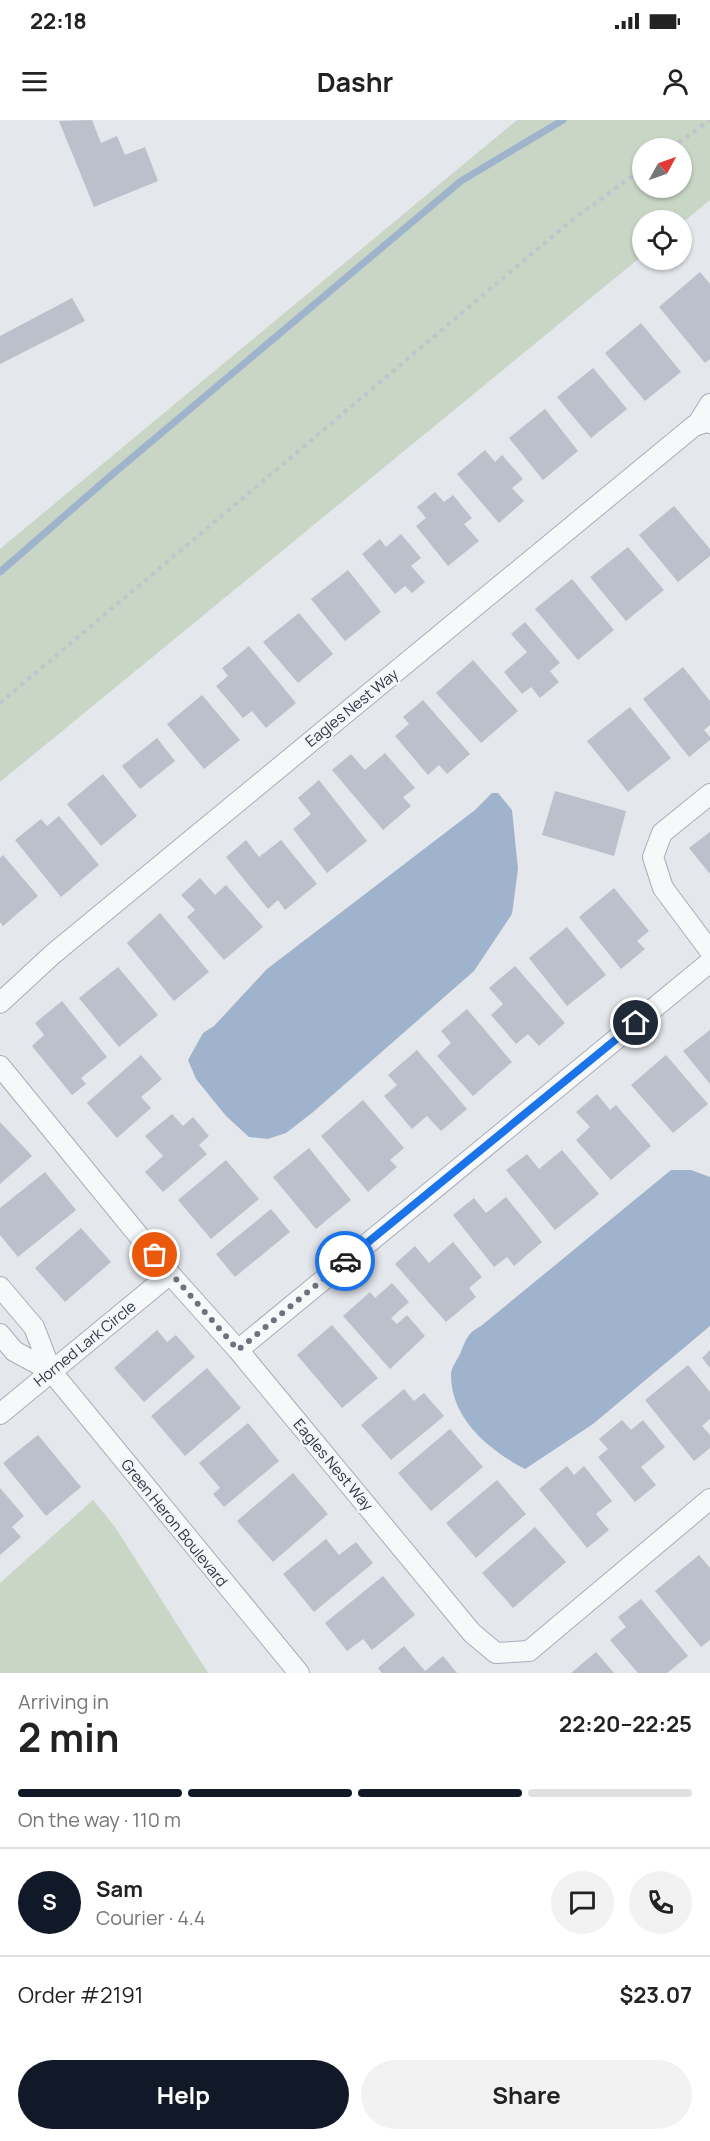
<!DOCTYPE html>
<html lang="en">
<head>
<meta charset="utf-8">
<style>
  body { margin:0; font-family:Manrope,sans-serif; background:#f2f2f2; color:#222; height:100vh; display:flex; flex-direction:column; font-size:22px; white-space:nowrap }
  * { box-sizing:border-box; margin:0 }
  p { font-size:20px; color:#767676 }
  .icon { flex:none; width:33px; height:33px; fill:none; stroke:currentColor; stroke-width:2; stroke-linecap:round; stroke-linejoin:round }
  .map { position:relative; height:1553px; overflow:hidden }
  .drawer { display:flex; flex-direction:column; background:#fff; flex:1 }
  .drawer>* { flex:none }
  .needle { width:39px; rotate:50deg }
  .fabs { position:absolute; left:632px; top:18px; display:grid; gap:12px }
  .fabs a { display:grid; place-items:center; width:60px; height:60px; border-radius:50%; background:#fff; box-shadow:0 2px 4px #0004; font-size:30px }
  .pin { position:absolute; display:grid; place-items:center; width:51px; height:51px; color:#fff; margin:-26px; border:3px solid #fff; border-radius:50%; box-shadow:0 2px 6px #0007 }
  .courier { position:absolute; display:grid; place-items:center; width:60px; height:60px; margin:-30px; border:4px solid #1a73e8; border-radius:50%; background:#fff; color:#222; box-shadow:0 2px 8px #0007 }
  .summary em { font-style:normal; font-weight:700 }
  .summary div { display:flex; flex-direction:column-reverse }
  .summary { display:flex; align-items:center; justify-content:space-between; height:102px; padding:0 18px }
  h1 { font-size:39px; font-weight:700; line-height:45px }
  .bar { display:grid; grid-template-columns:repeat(4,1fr); gap:9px 6px; align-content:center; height:72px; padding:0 18px }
  .bar i { height:8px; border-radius:4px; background:#e0e0e0 }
  .bar .current { background:#111827 }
  .bar p { grid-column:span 4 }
  .line { display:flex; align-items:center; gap:15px; padding:0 18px; border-top:2px solid #e0e0e0 }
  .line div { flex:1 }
  .round { display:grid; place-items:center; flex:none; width:63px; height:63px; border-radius:32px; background:#f2f2f2 }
  .action { display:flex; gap:12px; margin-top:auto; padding:12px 18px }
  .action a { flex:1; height:69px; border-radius:36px; background:#111827; color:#fff; font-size:24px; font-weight:700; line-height:69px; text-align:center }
  .action a+a { background:#f2f2f2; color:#222 }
  .status { display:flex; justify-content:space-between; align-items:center; height:42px; padding:0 30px; background:#fff; direction:ltr }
  .status svg { height:16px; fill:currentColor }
  header { display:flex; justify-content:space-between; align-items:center; height:78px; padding:0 18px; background:#fff; font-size:27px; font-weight:700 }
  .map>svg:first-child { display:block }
  .green { fill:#c9d6c5; fill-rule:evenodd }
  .water { fill:#9fb4cc }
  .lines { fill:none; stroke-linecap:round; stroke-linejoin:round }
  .stream { stroke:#9fb4cc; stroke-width:7 }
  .building { fill:#bbc0ca }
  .street-casing { stroke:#a9aeb7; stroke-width:22 }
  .path { stroke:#c2c5cb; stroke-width:4; stroke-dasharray:4.5 4.5; stroke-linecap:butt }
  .street { stroke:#f7f8fa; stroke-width:20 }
  .done { stroke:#6c737f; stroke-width:6; stroke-dasharray:0 10.8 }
  .route { stroke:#1a73e8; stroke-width:8 }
  .labels { text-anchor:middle; stroke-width:5; stroke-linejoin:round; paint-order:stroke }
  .street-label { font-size:15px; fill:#2b3445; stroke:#f4f6f9 }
</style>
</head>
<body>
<div class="status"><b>22:18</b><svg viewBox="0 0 49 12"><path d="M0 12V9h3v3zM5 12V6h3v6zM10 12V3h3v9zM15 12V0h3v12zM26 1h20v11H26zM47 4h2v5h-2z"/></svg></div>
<header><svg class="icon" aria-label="menu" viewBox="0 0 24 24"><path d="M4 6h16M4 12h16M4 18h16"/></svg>Dashr<svg class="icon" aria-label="person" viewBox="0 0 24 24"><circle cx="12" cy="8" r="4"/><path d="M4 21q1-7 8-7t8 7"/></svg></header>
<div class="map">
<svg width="710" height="1553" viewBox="0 0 710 1553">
  <rect width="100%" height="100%" fill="#e4e7ec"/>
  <g class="green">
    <path d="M517 0H710V80L681 104V100H642V136L0 662V429ZM642 28H681V68H642Z"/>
    <polygon points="93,1380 115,1407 208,1553 0,1553 0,1463"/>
  </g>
  <g class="water">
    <polygon points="492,673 498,673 512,690 518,749 512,794 474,851 312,993 286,1013 268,1019 249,1017 226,996 196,959 188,940 203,913 214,906 267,849 475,690"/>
    <path d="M671 1050H691L710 1057V1206L593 1304 525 1349C489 1330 451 1299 451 1255 451 1248 457 1240 460 1234 466 1220 467 1213 481 1206Z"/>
  </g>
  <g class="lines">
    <polyline class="stream" points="0,452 108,358 461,61 563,0"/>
  </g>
  <g class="building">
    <polygon points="92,0 101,23 117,16 125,35 145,27 158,61 94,87 59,1"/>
    <polygon points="700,152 710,164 710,239 705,243 659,187"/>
    <polygon points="72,178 85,201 0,244 0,216"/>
    <polygon points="641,203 681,252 645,281 605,233"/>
    <polygon points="593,248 627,289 591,318 557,277"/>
    <polygon points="545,289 578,331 543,360 509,318"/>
    <polygon points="485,330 495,342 502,335 523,359 512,368 524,381 499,403 457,354"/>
    <polygon points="435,372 444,382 453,375 472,398 464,404 479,421 448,446 416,406 426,398 417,387"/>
    <polygon points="674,386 710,429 710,436 678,462 639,415"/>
    <polygon points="401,414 421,438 411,446 425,462 412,473 405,466 395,474 362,434 380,419 386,427"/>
    <polygon points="628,427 664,470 626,501 590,457"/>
    <polygon points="348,450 381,492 345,521 311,479"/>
    <polygon points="572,459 614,510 578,540 535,489"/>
    <polygon points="299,493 333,534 298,563 263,522"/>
    <polygon points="525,502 560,543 550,551 559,562 540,578 531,567 522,574 504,552 527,532 511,514"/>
    <polygon points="249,526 296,583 266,608 252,591 243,598 216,566 228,556 222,548"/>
    <polygon points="473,540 518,591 481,623 436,573"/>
    <polygon points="683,547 710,581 710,605 704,610 710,617 710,620 689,637 643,579"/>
    <polygon points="202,575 240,620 204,649 167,604"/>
    <polygon points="423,580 470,634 447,654 439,645 428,655 395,616 409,604 403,597"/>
    <polygon points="630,587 671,638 628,672 587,621"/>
    <polygon points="157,618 175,641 140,669 122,646"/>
    <polygon points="385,633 415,668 403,677 411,686 383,710 332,650 351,634 365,650"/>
    <polygon points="103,654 137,696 101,726 67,684"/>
    <polygon points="319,660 367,721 327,753 293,709 311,694 298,678"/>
    <polygon points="555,671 626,691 614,736 542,715"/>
    <polygon points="59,696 99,745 61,777 15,720 41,699 47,706"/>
    <polygon points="710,712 710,754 689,728"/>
    <polygon points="246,720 259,737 281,720 317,764 285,790 278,780 268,789 226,737"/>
    <polygon points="3,735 38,776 3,806 0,802 0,738"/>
    <polygon points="200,758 215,775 226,765 263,807 224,840 187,797 195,790 181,775"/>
    <polygon points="614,768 649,811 637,821 645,829 621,849 579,797"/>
    <polygon points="160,793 209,852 174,881 127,823"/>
    <polygon points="567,807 606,855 567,886 529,838"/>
    <polygon points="515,846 565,903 539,926 528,914 516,924 491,895 503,884 489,868"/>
    <polygon points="118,847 158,895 119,927 79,878"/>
    <polygon points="62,881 107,937 81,958 86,964 72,975 32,926 44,915 35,903"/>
    <polygon points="467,889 512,942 473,976 437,936 451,923 441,911"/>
    <polygon points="710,910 710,964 683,931"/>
    <polygon points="417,930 467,989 441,1011 427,996 412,1009 384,976 397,965 388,955"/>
    <polygon points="141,935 162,959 141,977 151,988 117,1018 87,983"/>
    <polygon points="666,935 708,984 673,1013 631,965"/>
    <polygon points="597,974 610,990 616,985 651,1026 611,1060 576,1020 590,1007 576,992"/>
    <polygon points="363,980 404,1028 390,1040 397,1047 368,1072 321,1016"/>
    <polygon points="172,994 183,1006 193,997 209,1016 199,1025 207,1034 163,1072 145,1052 163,1036 145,1016"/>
    <polygon points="0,1002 32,1036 0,1064"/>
    <polygon points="309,1028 351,1080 316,1109 273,1057"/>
    <polygon points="562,1030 599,1074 555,1110 506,1050 527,1034 539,1049"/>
    <polygon points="226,1040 259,1079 211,1119 178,1080"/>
    <polygon points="45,1052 76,1090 18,1137 0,1115 0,1088"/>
    <polygon points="506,1077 542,1122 514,1146 507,1137 494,1147 453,1095 474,1078 486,1093"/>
    <polygon points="271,1089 290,1112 235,1157 216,1134"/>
    <polygon points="81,1108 111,1142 65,1182 35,1148"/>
    <polygon points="453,1122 482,1157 469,1168 476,1177 446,1202 395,1144 415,1126 429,1143"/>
    <polygon points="392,1163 409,1182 391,1198 397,1204 407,1195 425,1216 390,1249 343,1196 370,1172 375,1178"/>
    <polygon points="332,1205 378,1258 342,1288 297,1235"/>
    <polygon points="157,1210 167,1222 176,1215 195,1237 144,1282 114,1248"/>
    <polygon points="710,1230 710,1248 702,1238"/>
    <polygon points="688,1245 710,1272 710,1299 702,1306 710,1315 710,1328 694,1341 645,1280"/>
    <polygon points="207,1248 241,1288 185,1336 151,1296"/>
    <polygon points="404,1269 414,1281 424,1273 444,1296 391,1340 361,1305"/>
    <polygon points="622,1300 631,1310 643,1300 665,1327 641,1347 656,1365 635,1382 598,1337 608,1329 599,1319"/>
    <polygon points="248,1303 279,1341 224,1387 213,1374 220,1368 199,1343"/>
    <polygon points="450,1309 483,1347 431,1391 398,1353"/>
    <polygon points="38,1315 81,1367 46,1396 3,1343"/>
    <polygon points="567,1346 574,1355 584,1346 612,1381 596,1394 609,1410 587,1428 539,1369"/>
    <polygon points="293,1353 328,1394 273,1442 237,1401"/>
    <polygon points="497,1360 526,1394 476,1438 446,1403"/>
    <polygon points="0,1368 24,1396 12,1407 21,1417 0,1435"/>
    <polygon points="535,1407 566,1442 513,1488 482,1453"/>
    <polygon points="326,1419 339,1435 356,1422 373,1443 314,1492 283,1454"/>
    <polygon points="699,1435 710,1448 710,1520 701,1527 655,1471"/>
    <polygon points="383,1456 415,1495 372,1530 363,1519 347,1531 325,1503"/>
    <polygon points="641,1479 688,1536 667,1553 638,1553 610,1520 626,1507 618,1497"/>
    <polygon points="404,1526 425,1551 443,1536 457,1553 382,1553 378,1548"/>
    <polygon points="596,1532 614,1553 571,1553"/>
  </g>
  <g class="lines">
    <g class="street-casing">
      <g id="street">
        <polyline points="697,305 710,284"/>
        <polyline points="710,674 662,713 653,737 663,768 710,831"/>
        <polyline points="0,883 53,834 694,306 706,302 710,303"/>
        <polyline points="0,946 170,1154 238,1230 472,1513 496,1533 529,1531 710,1379"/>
        <polyline points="0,1167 34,1207 51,1251 299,1553"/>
        <polyline points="0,1214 14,1231 51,1251"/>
        <polyline points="238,1230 710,842"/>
        <polyline points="0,1294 170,1154"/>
      </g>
    </g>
    <g class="path">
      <polyline points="671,28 710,0"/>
      <polyline points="0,583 572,100 642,49"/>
    </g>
    <use href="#street" class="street"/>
  </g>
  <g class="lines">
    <polyline class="done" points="155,1135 238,1230 345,1141"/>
    <polyline class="route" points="345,1141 636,903"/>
  </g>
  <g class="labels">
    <g class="street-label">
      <text transform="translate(352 588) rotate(-39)" y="5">Eagles Nest Way</text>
      <text transform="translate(85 1224) rotate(-39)" y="5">Horned Lark Circle</text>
      <text transform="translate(333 1345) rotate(50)" y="5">Eagles Nest Way</text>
      <text transform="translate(174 1403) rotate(51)" y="5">Green Heron Boulevard</text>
    </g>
  </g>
</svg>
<div class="fabs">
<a><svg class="needle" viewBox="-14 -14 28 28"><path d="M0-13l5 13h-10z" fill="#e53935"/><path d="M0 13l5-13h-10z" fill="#767676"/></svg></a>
<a><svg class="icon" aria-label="locate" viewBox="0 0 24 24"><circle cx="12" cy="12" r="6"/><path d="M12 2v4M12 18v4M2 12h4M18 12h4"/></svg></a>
</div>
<div class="pin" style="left:155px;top:1135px;background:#ea580c"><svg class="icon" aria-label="bag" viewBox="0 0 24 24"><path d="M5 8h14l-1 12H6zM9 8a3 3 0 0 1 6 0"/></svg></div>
<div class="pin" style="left:636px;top:903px;background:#1f2937"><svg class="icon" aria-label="home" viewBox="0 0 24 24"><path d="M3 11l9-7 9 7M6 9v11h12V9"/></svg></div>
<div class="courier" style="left:345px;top:1141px"><svg class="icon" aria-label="car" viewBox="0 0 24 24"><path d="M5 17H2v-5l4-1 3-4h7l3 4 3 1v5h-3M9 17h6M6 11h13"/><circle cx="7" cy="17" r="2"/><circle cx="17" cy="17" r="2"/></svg></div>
</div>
<section class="drawer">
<div class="summary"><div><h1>2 min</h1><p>Arriving in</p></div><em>22:20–22:25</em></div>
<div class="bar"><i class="current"></i><i class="current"></i><i class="current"></i><i></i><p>On the way · 110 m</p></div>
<div class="line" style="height:108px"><b class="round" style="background:#111827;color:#fff">S</b><div><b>Sam</b><p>Courier · 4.4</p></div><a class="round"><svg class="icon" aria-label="chat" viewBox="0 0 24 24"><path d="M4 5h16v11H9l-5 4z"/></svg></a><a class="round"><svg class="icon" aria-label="phone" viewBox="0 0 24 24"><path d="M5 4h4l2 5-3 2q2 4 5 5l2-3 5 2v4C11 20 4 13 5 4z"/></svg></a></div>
<div class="line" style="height:78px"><div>Order #2191</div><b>$23.07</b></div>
<div class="action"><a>Help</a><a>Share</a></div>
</section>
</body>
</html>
